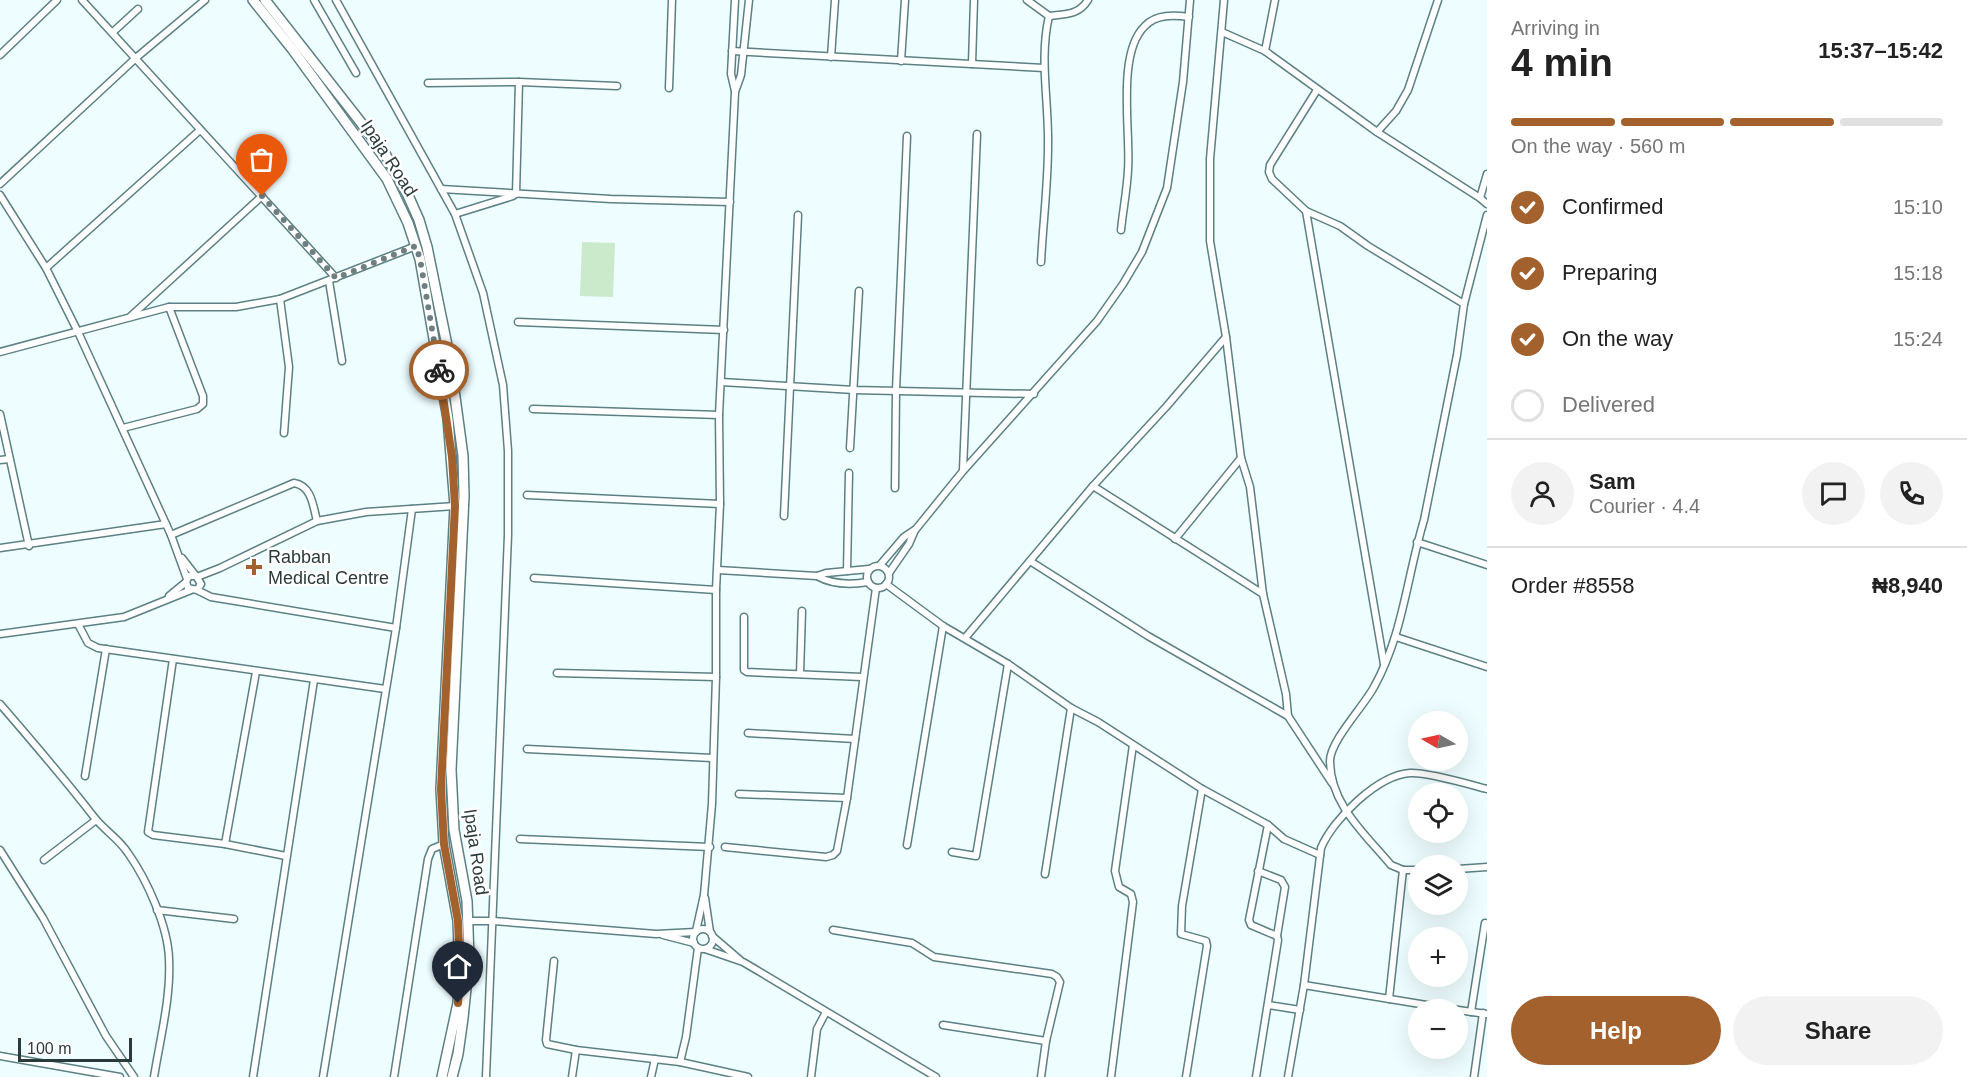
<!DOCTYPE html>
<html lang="en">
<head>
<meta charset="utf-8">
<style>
  body { margin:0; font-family:Arial,sans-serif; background:#f2f2f2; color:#222; height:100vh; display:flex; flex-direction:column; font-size:22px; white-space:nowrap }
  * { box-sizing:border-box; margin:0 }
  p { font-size:20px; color:#767676 }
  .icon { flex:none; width:33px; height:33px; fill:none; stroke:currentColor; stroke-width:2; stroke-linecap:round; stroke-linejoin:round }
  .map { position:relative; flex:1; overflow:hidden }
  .details { display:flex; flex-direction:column; background:#fff; width:480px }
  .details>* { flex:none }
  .needle { width:39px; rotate:279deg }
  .buttons { position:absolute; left:1408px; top:711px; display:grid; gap:12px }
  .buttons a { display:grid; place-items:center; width:60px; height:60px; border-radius:50%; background:#fff; box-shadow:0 6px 24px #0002; font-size:30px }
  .scale { position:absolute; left:18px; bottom:15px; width:114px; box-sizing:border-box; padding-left:6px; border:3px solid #2b3b3c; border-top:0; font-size:16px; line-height:21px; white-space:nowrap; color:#2b3b3c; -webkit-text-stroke:4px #fff; paint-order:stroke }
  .pin { position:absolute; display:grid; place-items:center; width:51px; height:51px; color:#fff; margin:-62px -26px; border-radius:50% 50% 50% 0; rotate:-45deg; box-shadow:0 0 6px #0007 }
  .pin .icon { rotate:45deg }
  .courier { position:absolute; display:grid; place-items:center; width:60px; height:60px; margin:-30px; border:4px solid #a3622d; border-radius:50%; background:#fff; color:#222; box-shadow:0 2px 8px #0007 }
  .summary em { font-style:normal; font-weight:600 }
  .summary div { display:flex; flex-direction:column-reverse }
  .summary { display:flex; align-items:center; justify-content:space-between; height:102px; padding:0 24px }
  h1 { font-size:39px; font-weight:600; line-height:45px }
  .bar { display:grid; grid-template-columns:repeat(4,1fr); gap:9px 6px; align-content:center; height:72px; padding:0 24px }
  .bar i { height:8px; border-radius:4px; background:#e0e0e0 }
  .bar .active { background:#a3622d }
  .bar p { grid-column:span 4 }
  .line { display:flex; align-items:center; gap:15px; padding:0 24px; border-top:2px solid #e0e0e0 }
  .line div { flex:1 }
  .round { display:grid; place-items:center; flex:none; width:63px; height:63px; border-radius:32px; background:#f2f2f2 }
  ol { padding:0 24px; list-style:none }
  li { display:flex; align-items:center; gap:18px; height:66px }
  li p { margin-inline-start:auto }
  li .icon { padding:6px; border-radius:50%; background:#a3622d; color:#fff; stroke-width:4 }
  li:last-child { color:#767676 }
  li i { width:33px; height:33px; border:3px solid #e0e0e0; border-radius:50% }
  .action { display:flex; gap:12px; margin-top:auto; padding:12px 24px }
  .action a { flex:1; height:69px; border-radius:36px; background:#a3622d; color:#fff; font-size:24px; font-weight:600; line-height:69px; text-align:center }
  .action a+a { background:#f2f2f2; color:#222 }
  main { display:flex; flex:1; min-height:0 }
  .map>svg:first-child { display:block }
  .green { fill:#cbeacb }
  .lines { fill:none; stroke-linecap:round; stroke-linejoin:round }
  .minor-casing { stroke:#5c8083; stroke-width:9 }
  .secondary-casing { stroke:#5c8083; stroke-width:12 }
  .minor { stroke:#fff; stroke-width:6 }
  .secondary { stroke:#fff; stroke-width:9 }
  .done { stroke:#6f7f80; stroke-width:6; stroke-dasharray:0 10.8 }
  .route { stroke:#a3622d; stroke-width:8 }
  .poi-dot { fill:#a3622d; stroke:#fff; stroke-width:2 }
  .labels { text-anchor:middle; stroke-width:5; stroke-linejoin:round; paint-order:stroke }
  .street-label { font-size:18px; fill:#2b3b3c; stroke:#fff }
  .poi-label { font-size:18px; fill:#2b3b3c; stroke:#fff; text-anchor:start }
</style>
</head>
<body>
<main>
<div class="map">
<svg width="1487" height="1077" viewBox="0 0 1487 1077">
  <rect width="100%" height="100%" fill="#eefdff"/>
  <polygon class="green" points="582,242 615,243 613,297 580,296"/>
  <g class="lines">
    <g class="minor-casing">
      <g id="minor">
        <polyline points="82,0 336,278"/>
        <polyline points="314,0 356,73"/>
        <polyline points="336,0 455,214 483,293 503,385 508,451 508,535 486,1077"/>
        <polyline points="735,0 731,74 735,91"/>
        <path d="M1027 0 1049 16C1039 59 1049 102 1048 146 1048 184 1043 223 1041 262"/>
        <polyline points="1224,0 1210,159 1210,241 1226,337 1241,458 1250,487 1263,594 1286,694 1288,716 1332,783"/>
        <path d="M1049 16C1065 14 1079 15 1088 0"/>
        <polyline points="113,32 138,9"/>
        <polyline points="1222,32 1265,51 1377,132 1480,198 1487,204"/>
        <polyline points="732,51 1044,68"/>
        <polyline points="1265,51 1275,0"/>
        <polyline points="0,55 57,0"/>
        <polyline points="831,57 835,0"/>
        <polyline points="901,61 905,0"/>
        <polyline points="972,64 974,0"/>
        <polyline points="428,83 519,82 617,86"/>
        <polyline points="669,88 672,0"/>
        <polyline points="1317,90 1270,165 1269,172 1272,179 1306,211 1340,226 1368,246 1464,304"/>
        <polyline points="1377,132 1396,111 1408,90 1438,0"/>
        <polyline points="0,184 137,57 205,0"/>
        <polyline points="441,189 611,199 730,202"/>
        <polyline points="516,194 519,82"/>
        <polyline points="0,195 46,268 78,332 171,535 187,579"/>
        <polyline points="1480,198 1487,174"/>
        <polyline points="1306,211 1384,664"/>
        <polyline points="455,214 513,196"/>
        <path d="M1121 230C1123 210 1127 190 1128 170 1131 133 1116 53 1145 26 1156 14 1174 15 1189 17"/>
        <polyline points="46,268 200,130"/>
        <polyline points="329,281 342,361"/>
        <polyline points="280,299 289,367 284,433"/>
        <polyline points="131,316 262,196"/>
        <polyline points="518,322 724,330"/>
        <polyline points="0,352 169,307 236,307 280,299 416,246"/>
        <polyline points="721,382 854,390 1034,394"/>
        <polyline points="533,409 719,415"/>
        <polyline points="0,414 29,546"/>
        <polyline points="123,428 197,409 203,404 203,396 169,307"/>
        <polyline points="850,448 859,291"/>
        <polyline points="0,460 9,459"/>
        <polyline points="963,470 977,134"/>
        <polyline points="1093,486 1263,594"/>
        <polyline points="895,488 896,390 907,136"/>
        <polyline points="527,495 720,504"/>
        <polyline points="784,516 798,215"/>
        <path d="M171 535 294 483C312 486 313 506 317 521"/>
        <polyline points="1175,539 1241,458"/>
        <polyline points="1417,542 1487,565"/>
        <polyline points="0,548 166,524"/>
        <polyline points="182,558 196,576"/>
        <polyline points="1030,561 1148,636 1288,716"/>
        <polyline points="880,565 904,537 916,529 963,471 1097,321 1123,284 1142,252 1167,188 1183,82 1190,0"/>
        <circle cx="878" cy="577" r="11"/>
        <path d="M718 570 817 576C833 585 850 585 868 582"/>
        <polyline points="847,571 849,473"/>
        <polyline points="889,573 909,544 915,530"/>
        <polyline points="817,576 826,573 869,569"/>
        <polyline points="197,577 220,568 317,521 366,512 455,506"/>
        <polyline points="534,578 716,590"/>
        <polyline points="886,584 943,626 1008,664 1071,708 1098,722 1202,789 1268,825 1284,839 1320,855"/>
        <polyline points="197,590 201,584 196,576 189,576 186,582 188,588 197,590 211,597 396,628"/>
        <polyline points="169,596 186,582"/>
        <polyline points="744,617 744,670 747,672 862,677"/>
        <polyline points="78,624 88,643 98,648 385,689"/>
        <polyline points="0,634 124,617 191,590"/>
        <polyline points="1396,637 1487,667"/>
        <polyline points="965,638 1093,486 1166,407 1226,337"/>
        <polyline points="173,659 148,832 153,835 225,844 286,856"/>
        <polyline points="557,673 716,677"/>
        <polyline points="800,674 802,611"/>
        <path d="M0 704C32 741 64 778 94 817 104 830 119 839 128 853 147 880 168 926 169 959 171 998 160 1039 154 1077"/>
        <polyline points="748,733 855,739"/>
        <polyline points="527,749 712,758"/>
        <polyline points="85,776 106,649"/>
        <polyline points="739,794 847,798"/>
        <polyline points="520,839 710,847"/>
        <polyline points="225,844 256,672"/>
        <polyline points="907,845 943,626"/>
        <polyline points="725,847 826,857 833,855 837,851 847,798 876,588"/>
        <polyline points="0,850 43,918 106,1036 134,1077"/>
        <polyline points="952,852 976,856 1008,664"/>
        <polyline points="44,860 96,820"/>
        <polyline points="1458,869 1487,867"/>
        <path d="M1419 870H1403L1391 865C1365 834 1330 804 1330 761 1330 741 1364 706 1374 687 1403 635 1407 576 1424 520L1457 355 1464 304 1487 215"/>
        <polyline points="1258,871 1281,880 1285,887 1277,936"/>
        <polyline points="1045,874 1071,708"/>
        <polyline points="705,898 710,932"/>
        <polyline points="157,910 234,919"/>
        <polyline points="468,921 493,921 656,934 696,932"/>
        <circle cx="703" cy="939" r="10"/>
        <polyline points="833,930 912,943 934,957 1052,974 1057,977 1060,982 1046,1041 1041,1077"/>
        <polyline points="696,931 704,895 712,804 716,677 716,590 720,504 719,415 735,92 741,75 749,0"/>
        <polyline points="663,935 694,943"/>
        <polyline points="712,936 740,960"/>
        <polyline points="705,949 743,962 755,969 936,1077"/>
        <polyline points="554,961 546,1040 547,1044 576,1050 680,1062 686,1037 698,948"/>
        <polyline points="1304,985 1457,1010"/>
        <polyline points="1389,999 1403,870"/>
        <polyline points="1268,1005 1300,1010"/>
        <polyline points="1458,1010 1486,1014"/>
        <polyline points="1471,1012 1485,923"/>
        <polyline points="943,1025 1046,1041"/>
        <polyline points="0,1056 120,1077"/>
        <polyline points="680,1062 748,1077"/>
        <polyline points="253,1077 314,680"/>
        <polyline points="323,1077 396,628 412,509"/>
        <polyline points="394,1077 428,859 432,849 444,844"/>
        <polyline points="572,1077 576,1050"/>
        <polyline points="651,1077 655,1059"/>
        <polyline points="811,1077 817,1029 826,1012"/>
        <polyline points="1111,1077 1133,902 1131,894 1119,887 1115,871 1133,745"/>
        <polyline points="1186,1077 1207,946 1206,941 1181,934 1182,906 1202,789"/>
        <polyline points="1256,1077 1278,940 1277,936 1251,925 1249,920 1268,825"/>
        <path d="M1288 1077 1304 985 1321 848C1333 819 1378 775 1410 773 1428 772 1468 784 1487 789"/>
        <polyline points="1474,1077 1483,1013"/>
      </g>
    </g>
    <g class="secondary-casing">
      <g id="secondary">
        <polyline points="253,0 293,50 387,179 408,223 420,259 448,419 455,506 441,789 444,844 458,921 460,973 458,1003 442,1077"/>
        <polyline points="265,0 384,152 407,193 419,220 427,247 450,360 463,456 464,496 451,770 454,830 467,901 469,959 463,1018 458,1054 452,1077"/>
      </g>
    </g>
    <use href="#minor" class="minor"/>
    <use href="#secondary" class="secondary"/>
  </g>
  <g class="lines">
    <polyline class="done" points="262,196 336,278 416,246 420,259 439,370"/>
    <polyline class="route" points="439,370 452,457 455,506 441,789 444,844 458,921 460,973 458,1003"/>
  </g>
  <path class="poi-dot" d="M251 558h6v6h6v6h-6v6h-6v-6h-6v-6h6z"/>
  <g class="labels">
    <g class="street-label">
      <text transform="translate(389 158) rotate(57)" y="6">Ipaja Road</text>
      <text transform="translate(476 852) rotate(82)" y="6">Ipaja Road</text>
    </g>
    <g class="poi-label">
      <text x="268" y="563">Rabban<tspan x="268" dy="21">Medical Centre</tspan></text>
    </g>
  </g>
</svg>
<div class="buttons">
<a><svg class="needle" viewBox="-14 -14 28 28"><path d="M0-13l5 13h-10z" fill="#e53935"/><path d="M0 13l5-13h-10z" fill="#767676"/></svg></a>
<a><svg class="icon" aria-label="locate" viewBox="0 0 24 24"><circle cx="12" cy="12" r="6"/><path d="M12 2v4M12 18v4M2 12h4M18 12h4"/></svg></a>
<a><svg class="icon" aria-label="layers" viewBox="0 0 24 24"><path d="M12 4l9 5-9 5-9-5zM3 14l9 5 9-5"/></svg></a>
<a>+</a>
<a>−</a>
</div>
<div class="scale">100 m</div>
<div class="pin" style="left:262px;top:196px;background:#ea580c"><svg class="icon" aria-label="bag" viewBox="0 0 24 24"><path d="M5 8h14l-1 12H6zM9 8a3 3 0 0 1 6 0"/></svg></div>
<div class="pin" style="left:458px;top:1003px;background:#1f2937"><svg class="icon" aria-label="home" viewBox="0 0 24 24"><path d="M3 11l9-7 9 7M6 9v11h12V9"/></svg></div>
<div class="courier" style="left:439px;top:370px"><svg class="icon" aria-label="bike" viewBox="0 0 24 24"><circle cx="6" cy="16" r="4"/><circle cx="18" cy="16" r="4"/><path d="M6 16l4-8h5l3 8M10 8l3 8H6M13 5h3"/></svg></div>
</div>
<section class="details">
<div class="summary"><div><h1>4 min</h1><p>Arriving in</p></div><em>15:37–15:42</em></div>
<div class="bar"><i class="active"></i><i class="active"></i><i class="active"></i><i></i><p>On the way · 560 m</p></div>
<ol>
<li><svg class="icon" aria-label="check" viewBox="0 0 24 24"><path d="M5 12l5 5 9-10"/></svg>Confirmed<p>15:10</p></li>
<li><svg class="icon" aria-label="check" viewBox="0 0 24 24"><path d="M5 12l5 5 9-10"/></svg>Preparing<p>15:18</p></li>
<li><svg class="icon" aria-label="check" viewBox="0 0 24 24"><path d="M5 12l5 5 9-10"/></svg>On the way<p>15:24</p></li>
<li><i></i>Delivered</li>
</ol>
<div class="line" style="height:108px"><a class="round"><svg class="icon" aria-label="person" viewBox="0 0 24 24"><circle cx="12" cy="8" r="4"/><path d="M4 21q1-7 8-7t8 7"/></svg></a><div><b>Sam</b><p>Courier · 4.4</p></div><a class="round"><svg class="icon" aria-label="chat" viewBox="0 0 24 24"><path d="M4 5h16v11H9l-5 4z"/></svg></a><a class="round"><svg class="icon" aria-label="phone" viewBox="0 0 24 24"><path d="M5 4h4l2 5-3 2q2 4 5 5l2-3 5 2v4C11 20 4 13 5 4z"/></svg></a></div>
<div class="line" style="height:78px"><div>Order #8558</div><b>₦8,940</b></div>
<div class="action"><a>Help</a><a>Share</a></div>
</section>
</main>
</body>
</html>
